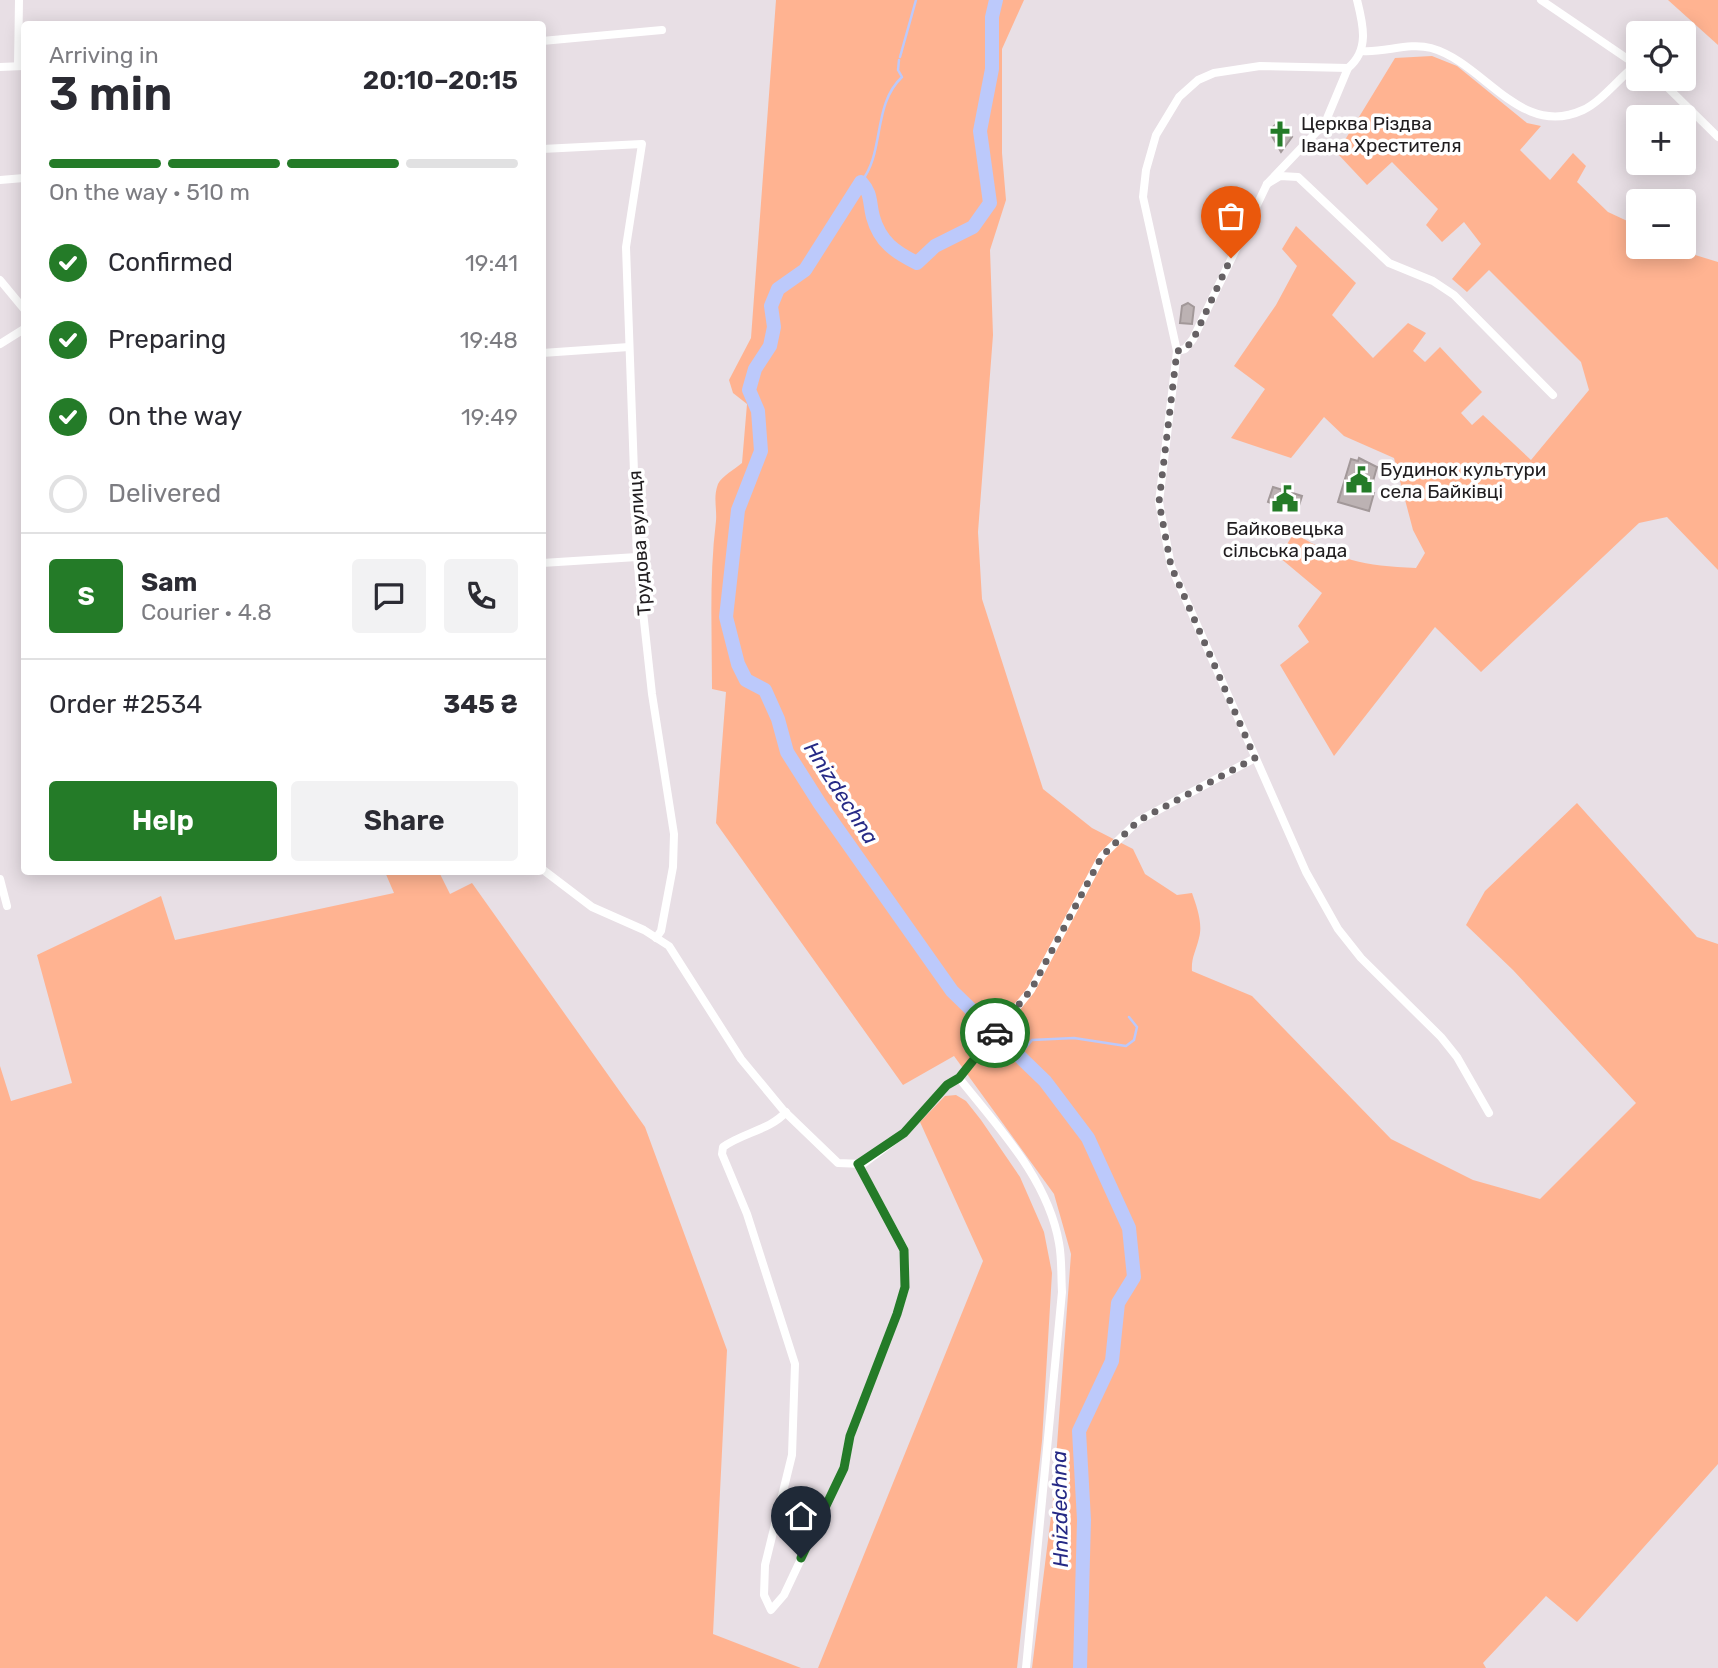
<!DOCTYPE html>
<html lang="en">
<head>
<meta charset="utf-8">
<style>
  body { margin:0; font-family:Rubik,sans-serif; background:#f2f2f3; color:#2b2b33; height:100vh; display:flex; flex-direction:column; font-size:26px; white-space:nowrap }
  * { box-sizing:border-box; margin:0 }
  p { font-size:23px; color:#7c7c81 }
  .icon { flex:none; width:38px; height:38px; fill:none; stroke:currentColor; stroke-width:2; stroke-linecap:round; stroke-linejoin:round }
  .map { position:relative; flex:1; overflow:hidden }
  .panel { position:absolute; left:21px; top:21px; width:525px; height:854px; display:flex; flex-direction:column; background:#fff; border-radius:7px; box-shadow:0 4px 18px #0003 }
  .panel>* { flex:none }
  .controls { position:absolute; left:1626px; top:21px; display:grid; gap:14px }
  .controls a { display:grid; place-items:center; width:70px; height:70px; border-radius:7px; background:#fff; box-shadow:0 4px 18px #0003; font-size:35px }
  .pin { position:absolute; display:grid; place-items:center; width:60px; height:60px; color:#fff; margin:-72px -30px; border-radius:50% 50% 50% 0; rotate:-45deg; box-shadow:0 0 7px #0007 }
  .pin .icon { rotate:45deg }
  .courier { position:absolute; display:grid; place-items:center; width:70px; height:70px; margin:-35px; border:5px solid #247b28; border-radius:50%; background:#fff; color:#222; box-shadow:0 2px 9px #0007 }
  .overview em { font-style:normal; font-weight:600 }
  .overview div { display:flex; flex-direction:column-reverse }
  .overview { display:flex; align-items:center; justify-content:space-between; height:119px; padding:0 28px }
  h1 { font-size:46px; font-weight:600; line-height:52px }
  .bar { display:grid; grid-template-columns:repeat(4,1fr); gap:10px 7px; align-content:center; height:84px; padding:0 28px }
  .bar i { height:9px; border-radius:5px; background:#e1e1e2 }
  .bar .on { background:#247b28 }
  .bar p { grid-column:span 4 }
  .line { display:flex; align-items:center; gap:18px; padding:0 28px; border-top:2px solid #e1e1e2 }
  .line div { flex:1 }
  .round { display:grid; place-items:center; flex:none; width:74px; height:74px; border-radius:7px; background:#f2f2f3 }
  ol { padding:0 28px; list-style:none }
  li { display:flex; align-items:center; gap:21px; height:77px }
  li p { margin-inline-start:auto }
  li .icon { padding:7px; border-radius:50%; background:#247b28; color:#fff; stroke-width:4 }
  li:last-child { color:#7c7c81 }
  li i { width:38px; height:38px; border:4px solid #e1e1e2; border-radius:50% }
  .action { display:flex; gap:14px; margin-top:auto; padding:14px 28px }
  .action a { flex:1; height:80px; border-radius:7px; background:#247b28; color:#fff; font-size:28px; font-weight:600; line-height:80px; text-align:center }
  .action a+a { background:#f2f2f3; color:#2b2b33 }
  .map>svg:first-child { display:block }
  .green { fill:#ffb391 }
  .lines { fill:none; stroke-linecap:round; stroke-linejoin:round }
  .stream { stroke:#bcc9fb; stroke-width:2.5 }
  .river { stroke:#bcc9fb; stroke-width:14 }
  .building { fill:#bcb2b3; stroke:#a29899; stroke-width:2 }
  .minor { stroke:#fff; stroke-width:8 }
  .done { stroke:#666164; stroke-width:7; stroke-dasharray:0 12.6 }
  .route { stroke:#247b28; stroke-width:9 }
  .labels { text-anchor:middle; stroke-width:7; stroke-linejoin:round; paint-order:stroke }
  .poi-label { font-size:19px; fill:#201d1f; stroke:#fff; text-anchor:start }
  .street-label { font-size:19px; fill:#201d1f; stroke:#fff }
  .water-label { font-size:21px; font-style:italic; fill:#262a86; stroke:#fff }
</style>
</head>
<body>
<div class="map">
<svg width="1718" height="1668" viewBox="0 0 1718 1668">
  <rect width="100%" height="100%" fill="#e8dfe5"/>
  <g class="green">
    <path d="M776 0H1024L1002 49V153L1006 200 990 250 993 335 978 532 982 599 1043 789 1092 828 1133 849 1145 874 1177 895 1192 893C1197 907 1203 924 1199 938 1196 951 1191 958 1192 971L1252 996 1391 1139 1473 1180 1540 1199 1636 1103 1513 970 1466 925 1485 891 1577 803 1697 937 1718 944V1464L1577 1622 1546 1596 1483 1663 1486 1668H1032L1053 1500 1071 1254 1054 1194 954 1056 903 1085 716 823 726 692 712 689C712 633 709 577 716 521 717 508 713 497 718 484 722 476 735 469 742 463L747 404 733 393 729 380 751 338Z"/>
    <polygon points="1668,0 1718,0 1718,45"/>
    <path d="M1432 56 1457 66 1527 123 1541 126 1520 150 1550 180 1573 153 1586 166 1577 182 1608 212 1638 226V247H1669L1718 262V570L1667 517 1639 523 1481 672 1435 627 1334 756 1280 665 1309 642 1298 626 1322 593 1279 557 1294 533C1339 560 1363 566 1416 568L1425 553 1413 530 1394 458 1344 436 1324 417 1291 458 1231 438 1265 389 1234 366 1276 305 1297 266 1282 249 1296 226 1356 283 1332 315 1373 358 1408 323 1426 333 1413 351 1425 362 1440 347 1482 392 1461 413 1472 425 1483 415 1531 460 1589 390 1581 362 1489 270 1467 292 1452 279 1481 244 1464 222 1442 242 1426 225 1438 209 1392 162 1367 185 1337 153 1395 58Z"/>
    <polygon points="385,872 439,872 450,894 472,883 645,1127 727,1350 713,1634 801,1668 0,1668 0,1066 11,1101 72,1083 37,955 161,896 175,940 394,893"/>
    <polygon points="956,1095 966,1101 981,1120 1020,1177 1044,1232 1052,1273 1042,1441 1017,1668 818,1668 983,1261 920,1122 945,1096"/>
  </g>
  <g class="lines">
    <g class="stream">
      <polyline points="900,57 916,0"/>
      <path d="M861 182C885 153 872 105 902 77L898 70 899 60"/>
      <polyline points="1019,1056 1032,1040 1074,1038 1126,1046 1134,1040 1137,1027 1129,1017"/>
    </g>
    <path class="river" d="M996 0 992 17V69L980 131 990 203 973 227 935 246 917 263C895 252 880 242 873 217 869 202 872 194 861 182L805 270 778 289 771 306 774 327 770 346 755 369 749 390 758 411 761 451 738 510 726 617 738 664 746 680 765 690 778 719 787 752 820 804 952 991 1045 1081 1088 1138 1129 1228 1134 1277 1118 1303 1112 1361 1079 1431 1084 1520 1080 1668"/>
  </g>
  <g class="building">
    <polygon points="1276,124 1292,137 1281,152 1269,131"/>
    <polygon points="1188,303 1194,307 1192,324 1180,323 1182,306"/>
    <polygon points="1359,458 1377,467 1370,492 1374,493 1369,511 1338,502 1351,459 1358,461"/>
    <polygon points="1273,487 1302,496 1297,512 1268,502"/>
  </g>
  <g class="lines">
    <g class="minor">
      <path d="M1357 0C1363 24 1370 50 1348 68L1260 66 1214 73 1198 80 1179 97 1156 135 1146 170 1143 197 1177 351 1159 502 1171 566 1306 872 1338 929 1361 958 1441 1037 1457 1057 1489 1113"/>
      <polyline points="1541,0 1638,66"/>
      <polyline points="542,41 662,30"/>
      <path d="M1362 51C1384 53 1409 42 1431 48 1485 63 1520 139 1583 110 1602 101 1619 78 1636 65"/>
      <polyline points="18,66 19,0"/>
      <polyline points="0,67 24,66"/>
      <polyline points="1659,79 1718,137"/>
      <polyline points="542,149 642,144 626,247 637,557 652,694 674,834 673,867 661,931 656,938"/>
      <polyline points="0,180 24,178"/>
      <polyline points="1267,184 1280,176 1298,177 1389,263 1433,281 1454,295 1553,395"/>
      <polyline points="0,280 24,309"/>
      <polyline points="0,344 24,329"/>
      <polyline points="1177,351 1185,349 1193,339 1267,184 1325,123 1348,68"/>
      <polyline points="542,353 629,347"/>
      <polyline points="542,563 637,557"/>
      <polyline points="542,869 592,907 644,930 669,946 741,1059 784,1111 838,1163 863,1164 904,1133 947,1085 959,1078 1031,990 1102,856 1138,821 1255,758"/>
      <polyline points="0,879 7,906"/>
      <path d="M959 1078C998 1127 1048 1179 1059 1243 1062 1259 1061 1276 1062 1292L1026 1668"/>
      <path d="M786 1112C770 1130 742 1133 723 1147L722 1154 747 1214 795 1364 792 1455 765 1565 764 1595 771 1610 784 1595 844 1468 850 1436 897 1314 905 1288 904 1249 858 1164"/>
    </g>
  </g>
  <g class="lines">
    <polyline class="done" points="995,1033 1031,990 1102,856 1138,821 1255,758 1171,566 1159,502 1177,351 1185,349 1193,340 1231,258"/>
    <polyline class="route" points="801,1558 844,1468 850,1436 897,1314 905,1287 904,1250 858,1164 904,1133 947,1085 959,1078 995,1033"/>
  </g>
  <defs>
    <g id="church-bare" transform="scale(2.1)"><path d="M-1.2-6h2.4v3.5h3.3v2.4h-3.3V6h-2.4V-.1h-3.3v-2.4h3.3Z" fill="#247b28" stroke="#fff" stroke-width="2.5" paint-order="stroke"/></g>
    <g id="civic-bare" transform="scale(2.1)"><path d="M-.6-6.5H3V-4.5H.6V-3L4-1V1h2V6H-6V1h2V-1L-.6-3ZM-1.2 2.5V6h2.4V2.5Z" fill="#247b28" stroke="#fff" stroke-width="2.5" paint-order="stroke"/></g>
  </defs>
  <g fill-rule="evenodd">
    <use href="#church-bare" x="1280" y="134"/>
    <use href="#civic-bare" x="1359" y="480"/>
    <use href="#civic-bare" x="1285" y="499"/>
  </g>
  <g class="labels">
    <g class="poi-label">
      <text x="1301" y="130">Церква Різдва<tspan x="1301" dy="22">Івана Хрестителя</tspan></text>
      <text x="1380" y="476">Будинок культури<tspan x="1380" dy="22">села Байківці</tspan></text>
      <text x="1285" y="535" text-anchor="middle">Байковецька<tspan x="1285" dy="22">сільська рада</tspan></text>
    </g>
    <g class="street-label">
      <text transform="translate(639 543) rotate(-94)" y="7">Трудова вулиця</text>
    </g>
    <g class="water-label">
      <text transform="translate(841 793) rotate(57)" y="7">Hnizdechna</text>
      <text transform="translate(1060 1509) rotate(-91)" y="7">Hnizdechna</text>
    </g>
  </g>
</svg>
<div class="controls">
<a><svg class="icon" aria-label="locate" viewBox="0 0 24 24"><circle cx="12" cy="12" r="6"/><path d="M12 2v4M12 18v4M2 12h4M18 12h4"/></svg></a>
<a>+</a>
<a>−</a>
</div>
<div class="pin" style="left:1231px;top:258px;background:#ea580c"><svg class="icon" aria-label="bag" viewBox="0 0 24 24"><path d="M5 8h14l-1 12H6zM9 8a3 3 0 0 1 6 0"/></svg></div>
<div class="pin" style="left:801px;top:1558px;background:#1f2937"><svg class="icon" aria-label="home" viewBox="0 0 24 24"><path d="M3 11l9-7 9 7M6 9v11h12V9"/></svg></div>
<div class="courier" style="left:995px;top:1033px"><svg class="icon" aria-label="car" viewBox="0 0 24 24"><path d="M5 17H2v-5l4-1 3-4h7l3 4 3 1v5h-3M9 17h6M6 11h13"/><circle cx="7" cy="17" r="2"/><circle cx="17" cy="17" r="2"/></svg></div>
<section class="panel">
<div class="overview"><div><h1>3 min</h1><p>Arriving in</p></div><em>20:10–20:15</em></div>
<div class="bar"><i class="on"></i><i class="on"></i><i class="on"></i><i></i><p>On the way · 510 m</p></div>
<ol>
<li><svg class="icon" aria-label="check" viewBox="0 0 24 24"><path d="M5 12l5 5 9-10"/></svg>Confirmed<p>19:41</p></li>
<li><svg class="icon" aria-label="check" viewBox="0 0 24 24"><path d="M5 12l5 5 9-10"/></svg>Preparing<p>19:48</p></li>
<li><svg class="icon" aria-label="check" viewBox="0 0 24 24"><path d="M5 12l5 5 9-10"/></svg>On the way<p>19:49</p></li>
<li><i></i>Delivered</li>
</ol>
<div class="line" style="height:126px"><b class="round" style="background:#247b28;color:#fff">S</b><div><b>Sam</b><p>Courier · 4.8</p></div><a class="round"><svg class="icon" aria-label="chat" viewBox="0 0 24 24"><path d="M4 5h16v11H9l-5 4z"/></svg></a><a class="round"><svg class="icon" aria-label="phone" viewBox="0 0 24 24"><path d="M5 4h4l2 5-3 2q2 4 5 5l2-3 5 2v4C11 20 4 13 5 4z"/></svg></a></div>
<div class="line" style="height:91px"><div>Order #2534</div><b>345 ₴</b></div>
<div class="action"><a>Help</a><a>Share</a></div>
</section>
</div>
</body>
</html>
